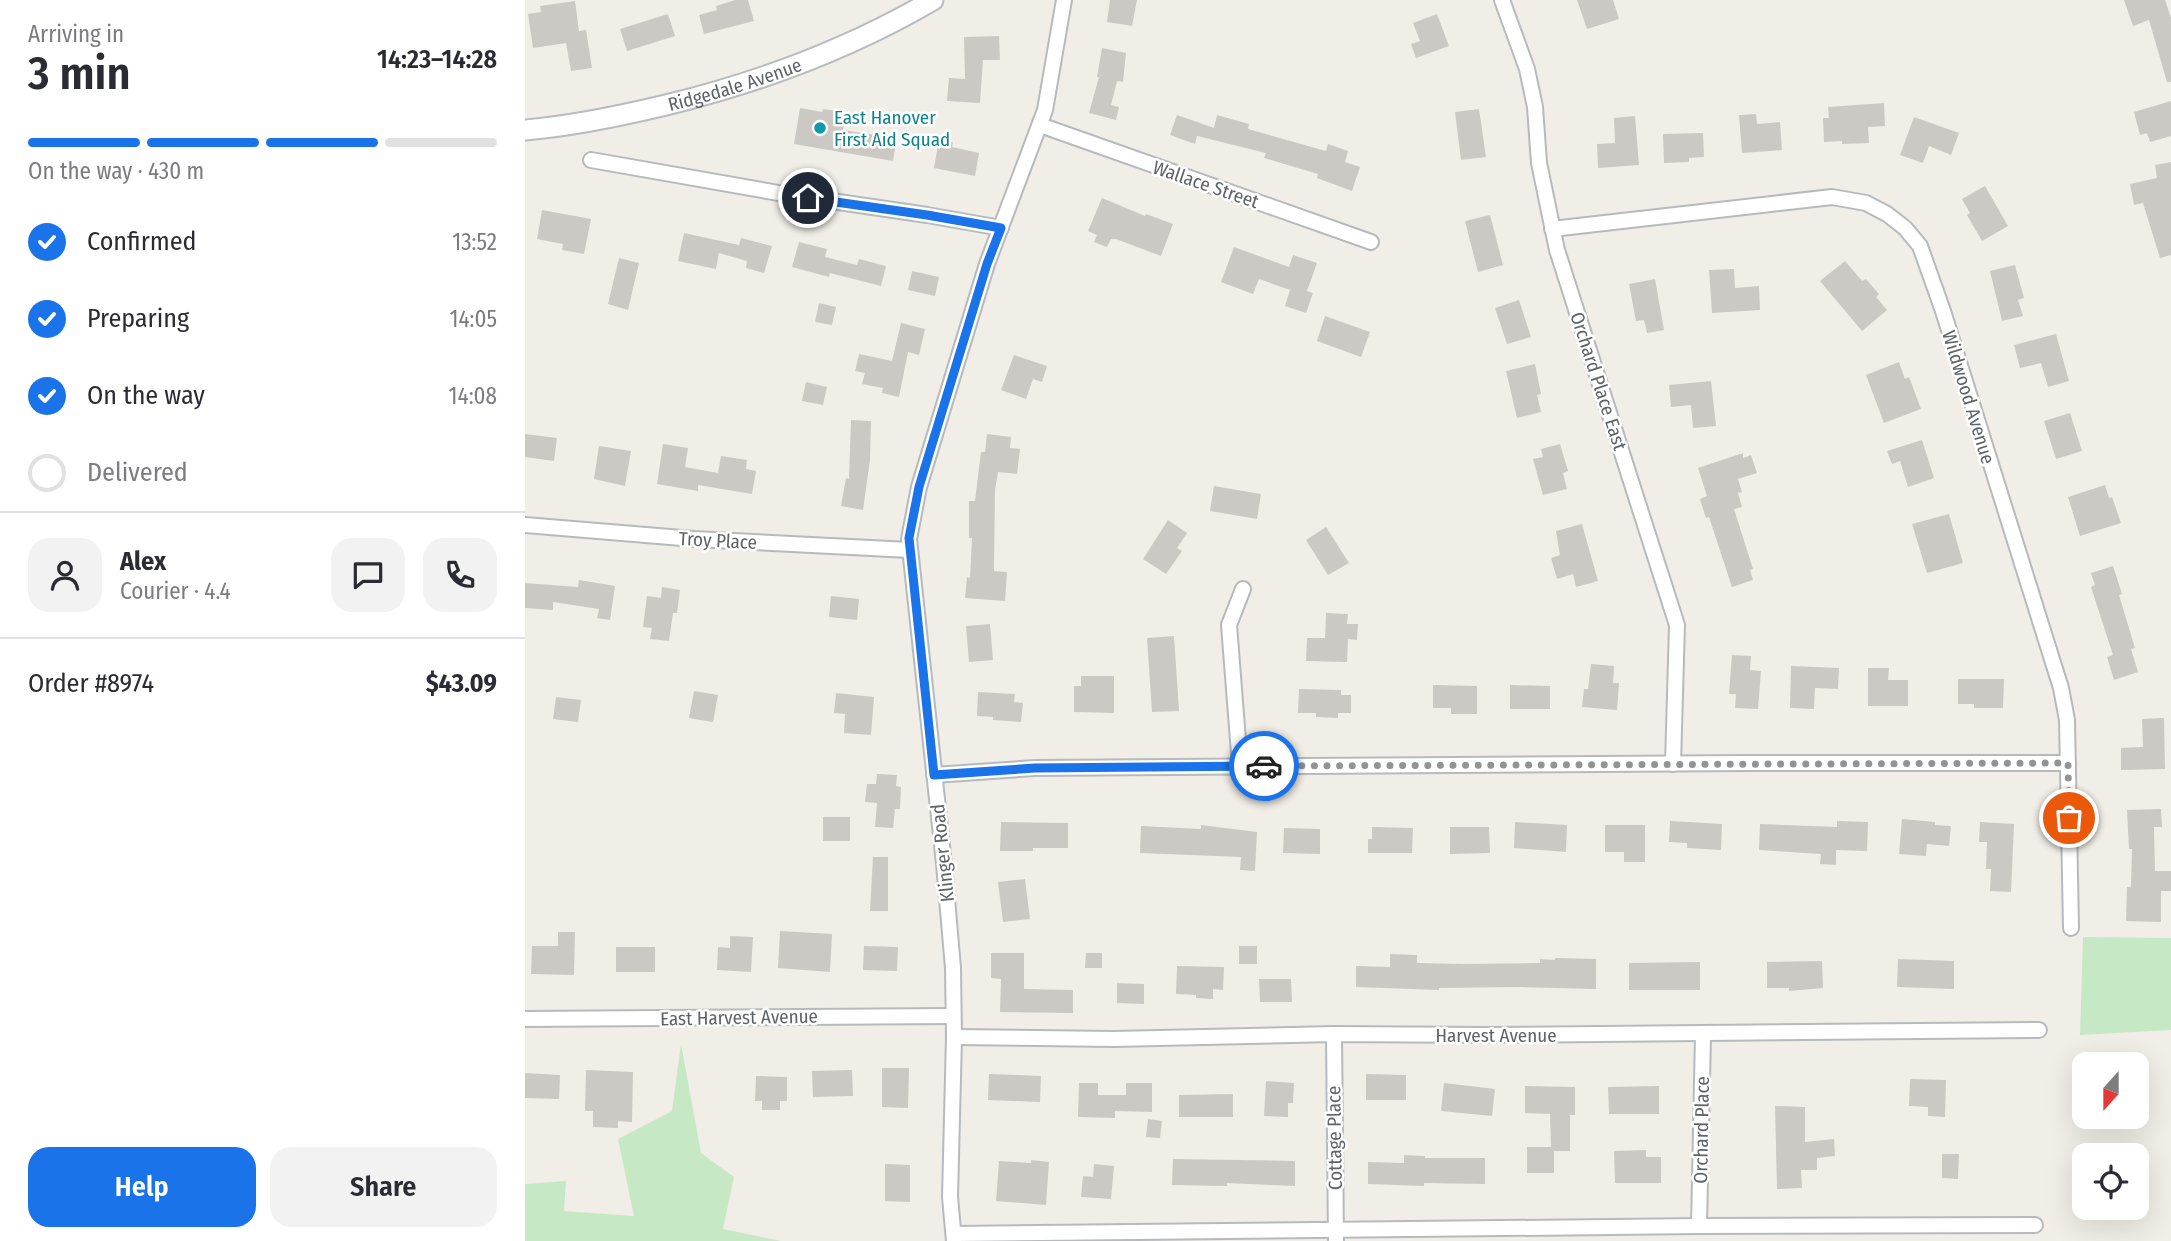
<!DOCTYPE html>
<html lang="en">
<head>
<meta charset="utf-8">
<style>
  body { margin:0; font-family:"Fira Sans Condensed",sans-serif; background:#f2f2f3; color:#2b2b33; height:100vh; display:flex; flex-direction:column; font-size:26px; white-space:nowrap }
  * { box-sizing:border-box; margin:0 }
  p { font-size:23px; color:#7c7c81 }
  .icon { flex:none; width:38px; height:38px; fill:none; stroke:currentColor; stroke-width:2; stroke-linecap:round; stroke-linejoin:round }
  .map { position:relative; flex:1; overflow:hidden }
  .details { display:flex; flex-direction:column; background:#fff; width:525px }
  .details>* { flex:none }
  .needle { width:46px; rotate:201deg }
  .controls { position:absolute; left:1547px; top:1052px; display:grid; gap:14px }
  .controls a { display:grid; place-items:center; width:77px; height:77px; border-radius:14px; background:#fff; box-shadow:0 7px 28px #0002; font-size:35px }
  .pin { position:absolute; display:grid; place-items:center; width:60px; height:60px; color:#fff; margin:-30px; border:4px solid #fff; border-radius:50%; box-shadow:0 2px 7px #0007 }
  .courier { position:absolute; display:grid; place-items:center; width:70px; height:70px; margin:-35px; border:5px solid #1a73e8; border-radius:50%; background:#fff; color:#222; box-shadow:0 2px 9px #0007 }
  .summary em { font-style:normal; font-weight:600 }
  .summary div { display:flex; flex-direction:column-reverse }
  .summary { display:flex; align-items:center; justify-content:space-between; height:119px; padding:0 28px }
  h1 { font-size:46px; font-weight:600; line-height:52px }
  .bar { display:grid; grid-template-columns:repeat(4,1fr); gap:10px 7px; align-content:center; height:84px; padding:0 28px }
  .bar i { height:9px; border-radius:5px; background:#e1e1e2 }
  .bar .on { background:#1a73e8 }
  .bar p { grid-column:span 4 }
  .line { display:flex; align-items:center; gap:18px; padding:0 28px; border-top:2px solid #e1e1e2 }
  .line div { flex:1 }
  .round { display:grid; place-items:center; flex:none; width:74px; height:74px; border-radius:21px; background:#f2f2f3 }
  ol { padding:0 28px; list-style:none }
  li { display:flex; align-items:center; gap:21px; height:77px }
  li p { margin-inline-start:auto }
  li .icon { padding:7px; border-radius:50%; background:#1a73e8; color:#fff; stroke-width:4 }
  li:last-child { color:#7c7c81 }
  li i { width:38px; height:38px; border:4px solid #e1e1e2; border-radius:50% }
  .button { display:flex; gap:14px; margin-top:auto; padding:14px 28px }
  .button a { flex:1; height:80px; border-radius:21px; background:#1a73e8; color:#fff; font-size:28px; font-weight:600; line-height:80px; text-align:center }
  .button a+a { background:#f2f2f3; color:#2b2b33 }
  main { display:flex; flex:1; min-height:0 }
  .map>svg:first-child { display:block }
  .green { fill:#c6e8c4 }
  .building { fill:#ccc9c4 }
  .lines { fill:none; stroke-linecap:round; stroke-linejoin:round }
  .street-casing { stroke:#b7babd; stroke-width:18 }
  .secondary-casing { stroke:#b8bcc0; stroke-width:23 }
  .street { stroke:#fff; stroke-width:14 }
  .secondary { stroke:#fff; stroke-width:19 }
  .done { stroke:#919494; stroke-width:7; stroke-dasharray:0 12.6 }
  .route { stroke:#1a73e8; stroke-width:9 }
  .culture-dot { fill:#0f9aa8; stroke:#fff; stroke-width:2.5 }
  .labels { text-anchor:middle; stroke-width:5; stroke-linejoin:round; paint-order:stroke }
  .street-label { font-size:19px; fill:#5e6367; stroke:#fff }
  .culture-label { font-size:19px; fill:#0d838f; stroke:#fff; text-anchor:start }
</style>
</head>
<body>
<main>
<section class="details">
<div class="summary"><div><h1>3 min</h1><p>Arriving in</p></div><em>14:23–14:28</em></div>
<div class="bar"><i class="on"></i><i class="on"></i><i class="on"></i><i></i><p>On the way · 430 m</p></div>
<ol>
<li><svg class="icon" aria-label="check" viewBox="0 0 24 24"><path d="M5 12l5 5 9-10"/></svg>Confirmed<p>13:52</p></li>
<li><svg class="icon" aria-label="check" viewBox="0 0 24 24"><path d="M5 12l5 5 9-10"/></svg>Preparing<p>14:05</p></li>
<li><svg class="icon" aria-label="check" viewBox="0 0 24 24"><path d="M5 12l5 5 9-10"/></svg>On the way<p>14:08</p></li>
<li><i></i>Delivered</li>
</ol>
<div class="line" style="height:126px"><a class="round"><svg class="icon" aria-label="person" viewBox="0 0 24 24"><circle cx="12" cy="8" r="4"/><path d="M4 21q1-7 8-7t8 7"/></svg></a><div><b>Alex</b><p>Courier · 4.4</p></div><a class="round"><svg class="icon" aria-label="chat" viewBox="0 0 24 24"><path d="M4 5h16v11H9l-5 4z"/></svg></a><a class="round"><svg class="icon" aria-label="phone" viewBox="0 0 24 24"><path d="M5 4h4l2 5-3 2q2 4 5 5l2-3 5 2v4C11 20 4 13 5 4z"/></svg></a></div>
<div class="line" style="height:91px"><div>Order #8974</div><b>$43.09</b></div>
<div class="button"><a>Help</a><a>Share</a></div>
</section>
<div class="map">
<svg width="1646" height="1241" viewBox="0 0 1646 1241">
  <rect width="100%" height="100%" fill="#f1eee7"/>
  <g class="green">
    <polygon points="1558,937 1646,938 1646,1030 1555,1035"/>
    <polygon points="156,1044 176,1153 209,1177 198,1229 256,1241 0,1241 0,1184 41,1181 39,1211 109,1216 93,1139 147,1111"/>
  </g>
  <g class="building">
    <polygon points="210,0 223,0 229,21 179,34 174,15 192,10 191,6"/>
    <polygon points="585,0 612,0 607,26 582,22"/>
    <polygon points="1052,0 1088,0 1094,19 1062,29"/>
    <polygon points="1599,0 1640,0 1646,18 1646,82 1642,82 1624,20 1608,26"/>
    <polygon points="50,1 54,31 61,30 67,68 46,71 41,43 8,48 3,14 16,12 15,6"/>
    <polygon points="143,14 150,36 102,51 95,29"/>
    <polygon points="912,14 924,46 891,58 886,44 895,41 888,23"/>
    <polygon points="474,36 475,60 458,60 455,103 422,101 424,78 440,79 439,37"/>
    <polygon points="577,48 601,53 598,82 592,81 586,105 594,107 591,120 564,113 574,77 572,77"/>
    <polygon points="1646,101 1646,136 1625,142 1622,133 1615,135 1609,112"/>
    <polygon points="1359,103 1360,126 1343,127 1344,143 1317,144 1317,141 1299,142 1298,118 1304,118 1303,107"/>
    <polygon points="275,108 297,112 298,109 321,112 318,130 372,138 368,161 269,144"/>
    <polygon points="954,109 961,157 936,160 930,112"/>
    <polygon points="1231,114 1232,124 1255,122 1257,150 1217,153 1214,115"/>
    <polygon points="652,115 689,128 692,115 724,124 723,129 801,151 803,144 823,151 820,162 835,167 827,191 792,178 793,174 739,158 741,153 672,136 670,144 645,135"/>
    <polygon points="1110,116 1114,165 1073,168 1072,144 1090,143 1089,118"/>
    <polygon points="1389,117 1434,133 1426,155 1404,146 1398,163 1375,155"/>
    <polygon points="1178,133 1179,157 1164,158 1164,162 1139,163 1138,134"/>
    <polygon points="414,140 428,142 427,147 454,153 450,176 409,168"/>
    <polygon points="1646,162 1646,255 1635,258 1618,203 1609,205 1605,184 1632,178 1630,165"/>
    <polygon points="1460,186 1483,226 1457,241 1442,215 1445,213 1437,199"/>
    <polygon points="577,198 620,216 621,214 648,224 636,256 591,239 586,239 582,247 569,242 572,235 563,231"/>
    <polygon points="17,210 66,219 59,254 37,250 38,244 12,239"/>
    <polygon points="965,215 978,265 953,272 940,221"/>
    <polygon points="159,233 214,245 216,238 247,246 239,273 221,268 222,261 194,253 191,269 153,261"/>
    <polygon points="274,242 302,249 300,257 332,265 334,259 361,266 356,286 305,273 304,277 267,267"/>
    <polygon points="709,247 764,267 768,255 792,263 782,291 788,293 781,313 760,306 765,290 734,279 728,294 696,282"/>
    <polygon points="94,258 114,263 103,310 83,304"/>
    <polygon points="1320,261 1337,281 1341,279 1354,294 1351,297 1362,310 1337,331 1295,281"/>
    <polygon points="1490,265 1499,298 1493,300 1498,316 1477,321 1465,271"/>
    <polygon points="1209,269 1210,288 1234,286 1235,310 1187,313 1184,270"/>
    <polygon points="387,271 414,277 410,296 383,290"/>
    <polygon points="1130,279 1139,330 1122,333 1119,320 1111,321 1104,284"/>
    <polygon points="994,300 1006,337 982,344 970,308"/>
    <polygon points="294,303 311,307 307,325 290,322"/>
    <polygon points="800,316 845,332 836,357 792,341"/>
    <polygon points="376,323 400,329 394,355 383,352 374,397 357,393 358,388 337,384 340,373 330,371 334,354 367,361"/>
    <polygon points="1531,334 1544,381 1523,387 1516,363 1495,368 1489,345"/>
    <polygon points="489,355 522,366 517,382 508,379 501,399 476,390"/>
    <polygon points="1374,362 1380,379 1384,377 1396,409 1359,423 1341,375"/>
    <polygon points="1010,364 1016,394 1012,395 1016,412 992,418 981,371"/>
    <polygon points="1186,381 1191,426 1168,428 1166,405 1146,407 1144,385"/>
    <polygon points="281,382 302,387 298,405 277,401"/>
    <polygon points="1545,413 1557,451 1531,459 1519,421"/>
    <polygon points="326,420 346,421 345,460 338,510 316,506 321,478 324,479"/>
    <polygon points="0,434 32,438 29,461 0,457"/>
    <polygon points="462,434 486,437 485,448 495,449 492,474 473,472 470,490 469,571 482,572 480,601 440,598 442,577 445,578 447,538 444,538 444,501 450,501 456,452 460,452"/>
    <polygon points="1397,440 1409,478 1383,487 1375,461 1367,464 1362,451"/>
    <polygon points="138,444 163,448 160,467 193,473 196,456 222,460 221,469 231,471 227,494 173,485 173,491 132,484"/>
    <polygon points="1035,444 1043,471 1038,473 1042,489 1018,495 1008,459 1018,457 1016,449"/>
    <polygon points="74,446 106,451 100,486 69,479"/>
    <polygon points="1218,453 1218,458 1226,455 1232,473 1213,479 1217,492 1213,493 1217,507 1209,509 1228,569 1225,570 1228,580 1207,587 1184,517 1181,518 1175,499 1182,496 1173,468"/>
    <polygon points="1580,485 1584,498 1587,497 1596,523 1555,536 1543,497"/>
    <polygon points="689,486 736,494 732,519 685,511"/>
    <polygon points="1424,514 1438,563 1402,573 1387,524"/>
    <polygon points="643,520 662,533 652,548 657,551 641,574 618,559"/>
    <polygon points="1057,524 1073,581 1051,587 1048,574 1032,579 1026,558 1035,555 1031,531"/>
    <polygon points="801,527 824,563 803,575 781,540"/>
    <polygon points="1588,566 1597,594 1594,595 1610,648 1606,649 1613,672 1589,680 1582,657 1588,655 1566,587 1570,585 1566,573"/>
    <polygon points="54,580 90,586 85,620 72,618 74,609 28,602 28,610 0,608 0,583 53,587"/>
    <polygon points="137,587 155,590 152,613 148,613 144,641 125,639 127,628 118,627 122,596 136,598"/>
    <polygon points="306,596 334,599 332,620 304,617"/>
    <polygon points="801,613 823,614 822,624 833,624 832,640 823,639 822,662 781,661 782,638 800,638"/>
    <polygon points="465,624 468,660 444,662 441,626"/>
    <polygon points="649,636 654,711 627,712 622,638"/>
    <polygon points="1207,655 1226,656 1225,670 1236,671 1233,709 1210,708 1211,694 1204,694"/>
    <polygon points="1066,664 1089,666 1088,683 1094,683 1092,710 1057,707 1059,689 1063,689"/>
    <polygon points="1266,666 1314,668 1313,689 1290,688 1289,709 1265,708"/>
    <polygon points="1343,668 1364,668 1363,680 1383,680 1383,706 1343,706"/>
    <polygon points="556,676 589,676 589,713 549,712 549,686 556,686"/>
    <polygon points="1433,679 1479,679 1478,708 1449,708 1449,704 1433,704"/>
    <polygon points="908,685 952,686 952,714 926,714 926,708 908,708"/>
    <polygon points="985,685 1025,686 1025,709 985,709"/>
    <polygon points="774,689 816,690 816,695 826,695 826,713 813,713 813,718 791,717 791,713 773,713"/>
    <polygon points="169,691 193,695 188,722 164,718"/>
    <polygon points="453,692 490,694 489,702 498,703 496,722 468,720 468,717 452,716"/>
    <polygon points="311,693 349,697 346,735 319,733 320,714 309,713"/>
    <polygon points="31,697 56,700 53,722 28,719"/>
    <polygon points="1639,718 1640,769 1596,770 1596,748 1618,747 1617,719"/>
    <polygon points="352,774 372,775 371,786 376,787 375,809 370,809 368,828 350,827 352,803 340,802 342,784 351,784"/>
    <polygon points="1636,809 1637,827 1629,827 1630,871 1646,871 1646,891 1636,891 1636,922 1601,921 1602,887 1606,887 1607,849 1604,849 1602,810"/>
    <rect x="298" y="817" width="27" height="24"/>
    <polygon points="1377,819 1410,822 1410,825 1426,826 1424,846 1402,844 1401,856 1374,854"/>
    <polygon points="1145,821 1197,824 1196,850 1162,848 1162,843 1144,842"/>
    <polygon points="1312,821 1343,822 1342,851 1311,850 1311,865 1295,864 1296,854 1234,850 1235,824 1312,827"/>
    <polygon points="476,822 543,823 543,848 508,848 508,851 475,851"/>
    <polygon points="990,822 1042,825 1041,852 989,848"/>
    <polygon points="1455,822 1489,824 1486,892 1465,891 1466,869 1461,869 1462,842 1454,842"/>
    <polygon points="676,825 732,832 730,871 715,870 716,857 615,853 616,826 676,829"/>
    <polygon points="1080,825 1120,825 1120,862 1099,862 1099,852 1080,852"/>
    <polygon points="847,827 888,828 887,853 843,853 843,839 847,839"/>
    <polygon points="925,827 964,827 965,853 925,854"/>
    <polygon points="759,828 795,829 795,854 758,853"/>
    <polygon points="348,857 363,857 363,911 345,911"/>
    <polygon points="500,879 505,919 478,922 473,882"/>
    <polygon points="255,931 307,934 305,972 253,968"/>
    <polygon points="33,932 50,932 49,975 6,974 7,946 33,946"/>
    <polygon points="205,936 228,937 226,972 192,970 193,947 205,948"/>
    <polygon points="339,946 373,947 372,971 338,970"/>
    <rect x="714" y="946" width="18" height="18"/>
    <rect x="91" y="947" width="39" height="25"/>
    <polygon points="466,953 499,953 499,989 548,990 548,1013 475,1012 476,979 466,978"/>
    <polygon points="561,953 577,953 577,968 560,968"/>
    <polygon points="865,954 892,955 892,963 938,964 1015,963 1015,959 1030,960 1030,958 1071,959 1071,989 994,987 914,988 914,990 831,987 831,966 865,967"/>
    <polygon points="1373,959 1429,961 1429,989 1372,987"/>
    <polygon points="1297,961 1298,988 1264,991 1264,988 1242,988 1242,962"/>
    <polygon points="1175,962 1175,990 1104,990 1104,963"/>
    <polygon points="652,966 699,967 698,990 688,989 688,999 671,998 671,995 651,994"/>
    <polygon points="734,979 766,979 767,1002 735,1002"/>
    <polygon points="592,983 619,984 619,1004 592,1003"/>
    <polygon points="357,1068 384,1068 383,1108 357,1107"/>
    <polygon points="61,1070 108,1072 107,1122 93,1121 93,1128 68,1127 68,1111 60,1111"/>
    <polygon points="327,1070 328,1096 288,1097 287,1071"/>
    <polygon points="0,1073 35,1075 34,1099 0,1098"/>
    <polygon points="464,1074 516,1076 515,1102 463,1100"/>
    <polygon points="841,1074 881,1075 881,1100 841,1100"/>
    <polygon points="231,1076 262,1077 262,1101 255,1101 255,1110 237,1110 237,1101 230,1101"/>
    <polygon points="1385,1079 1421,1080 1420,1117 1403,1116 1403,1107 1384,1106"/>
    <polygon points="741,1081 769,1083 768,1103 763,1103 763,1117 739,1116"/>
    <polygon points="554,1083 573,1083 573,1095 601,1095 601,1083 627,1083 627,1112 590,1111 590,1118 553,1117"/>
    <polygon points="919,1083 970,1089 967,1116 916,1111"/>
    <polygon points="1000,1086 1050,1087 1050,1115 1045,1115 1045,1151 1029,1151 1029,1173 1002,1173 1002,1147 1026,1147 1025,1114 1000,1113"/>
    <polygon points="1134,1086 1134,1114 1084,1114 1083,1087"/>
    <polygon points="708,1094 708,1117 654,1117 654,1095"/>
    <polygon points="1250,1106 1280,1107 1280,1142 1309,1139 1310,1156 1292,1158 1292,1170 1276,1170 1277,1188 1252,1189"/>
    <polygon points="623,1119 637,1121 635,1138 621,1137"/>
    <polygon points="1121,1150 1121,1157 1136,1157 1136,1183 1090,1183 1089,1151"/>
    <polygon points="1417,1154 1434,1154 1433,1179 1417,1178"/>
    <polygon points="879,1155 900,1156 900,1158 960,1158 960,1184 899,1183 899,1186 843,1184 843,1162 879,1163"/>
    <polygon points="648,1159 770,1161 770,1186 702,1183 702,1186 647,1185"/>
    <polygon points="506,1160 524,1162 521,1205 471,1201 474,1161 506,1163"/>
    <polygon points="360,1164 385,1165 385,1202 360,1201"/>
    <polygon points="569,1164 589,1166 586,1199 556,1197 558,1176 568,1177"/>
  </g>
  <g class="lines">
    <g class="street-casing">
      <g id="street">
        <polyline points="977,0 1002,69 1010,107 1014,163 1032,250 1152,625 1148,764"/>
        <polyline points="515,125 846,242"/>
        <polyline points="66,160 259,194 402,215 476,228"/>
        <polyline points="1027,229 1307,197 1341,203 1362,214 1380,228 1395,246 1418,311 1536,688 1542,720 1546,928"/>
        <polyline points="0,525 169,539 385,550"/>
        <polyline points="715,766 704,625 718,589"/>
        <polyline points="409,775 510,768 1223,763 1543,763"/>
        <polyline points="0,1019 428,1016"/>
        <polyline points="809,1034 811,1241"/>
        <polyline points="429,1037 589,1039 809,1034 960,1035 1514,1030"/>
        <polyline points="1174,1226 1178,1034"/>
        <polyline points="429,1234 1174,1226 1510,1225"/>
        <polyline points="429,1241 425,1197 429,1037 428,968 419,864 384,539 394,487 462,264 520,110 539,0"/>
      </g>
    </g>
    <g class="secondary-casing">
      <g id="secondary">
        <path id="s1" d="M0 130C48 126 95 116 141 105 236 82 324 49 408 0"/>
      </g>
    </g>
    <use href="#street" class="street"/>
    <use href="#secondary" class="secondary"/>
  </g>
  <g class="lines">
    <polyline class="done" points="739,766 1543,763 1544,818"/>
    <polyline class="route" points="283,198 402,215 476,228 462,264 394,487 384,538 409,775 510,768 739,766"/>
  </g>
  <circle class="culture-dot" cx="295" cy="128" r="7"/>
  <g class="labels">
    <g class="street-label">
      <text dy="7" stroke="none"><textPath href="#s1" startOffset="215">Ridgedale Avenue</textPath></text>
      <text transform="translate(681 184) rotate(19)" y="7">Wallace Street</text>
      <text transform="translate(1074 381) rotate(72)" y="7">Orchard Place East</text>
      <text transform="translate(1444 397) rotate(73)" y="7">Wildwood Avenue</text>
      <text transform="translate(193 540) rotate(3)" y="7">Troy Place</text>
      <text transform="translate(417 853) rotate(-96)" y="7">Klinger Road</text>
      <text transform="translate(214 1017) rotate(-1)" y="7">East Harvest Avenue</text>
      <text x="971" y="1042">Harvest Avenue</text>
      <text transform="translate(1176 1130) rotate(-89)" y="7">Orchard Place</text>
      <text transform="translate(809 1138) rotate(-91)" y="7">Cottage Place</text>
    </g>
    <g class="culture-label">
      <text x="309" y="124">East Hanover<tspan x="309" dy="22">First Aid Squad</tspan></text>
    </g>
  </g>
</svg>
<div class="controls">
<a><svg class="needle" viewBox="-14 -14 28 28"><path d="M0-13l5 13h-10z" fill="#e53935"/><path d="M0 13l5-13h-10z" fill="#7c7c81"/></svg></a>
<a><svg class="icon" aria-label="locate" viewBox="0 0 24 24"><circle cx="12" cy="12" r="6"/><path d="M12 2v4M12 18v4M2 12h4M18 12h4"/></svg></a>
</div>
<div class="pin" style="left:1544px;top:818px;background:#ea580c"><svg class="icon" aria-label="bag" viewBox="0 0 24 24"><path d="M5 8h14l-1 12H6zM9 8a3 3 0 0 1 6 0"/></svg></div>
<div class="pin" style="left:283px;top:198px;background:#1f2937"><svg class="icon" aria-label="home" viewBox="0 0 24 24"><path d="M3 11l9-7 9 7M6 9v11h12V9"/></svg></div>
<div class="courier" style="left:739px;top:766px"><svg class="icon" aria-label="car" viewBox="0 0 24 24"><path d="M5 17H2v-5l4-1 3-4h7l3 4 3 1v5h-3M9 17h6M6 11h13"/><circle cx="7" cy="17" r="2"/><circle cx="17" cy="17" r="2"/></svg></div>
</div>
</main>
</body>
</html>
